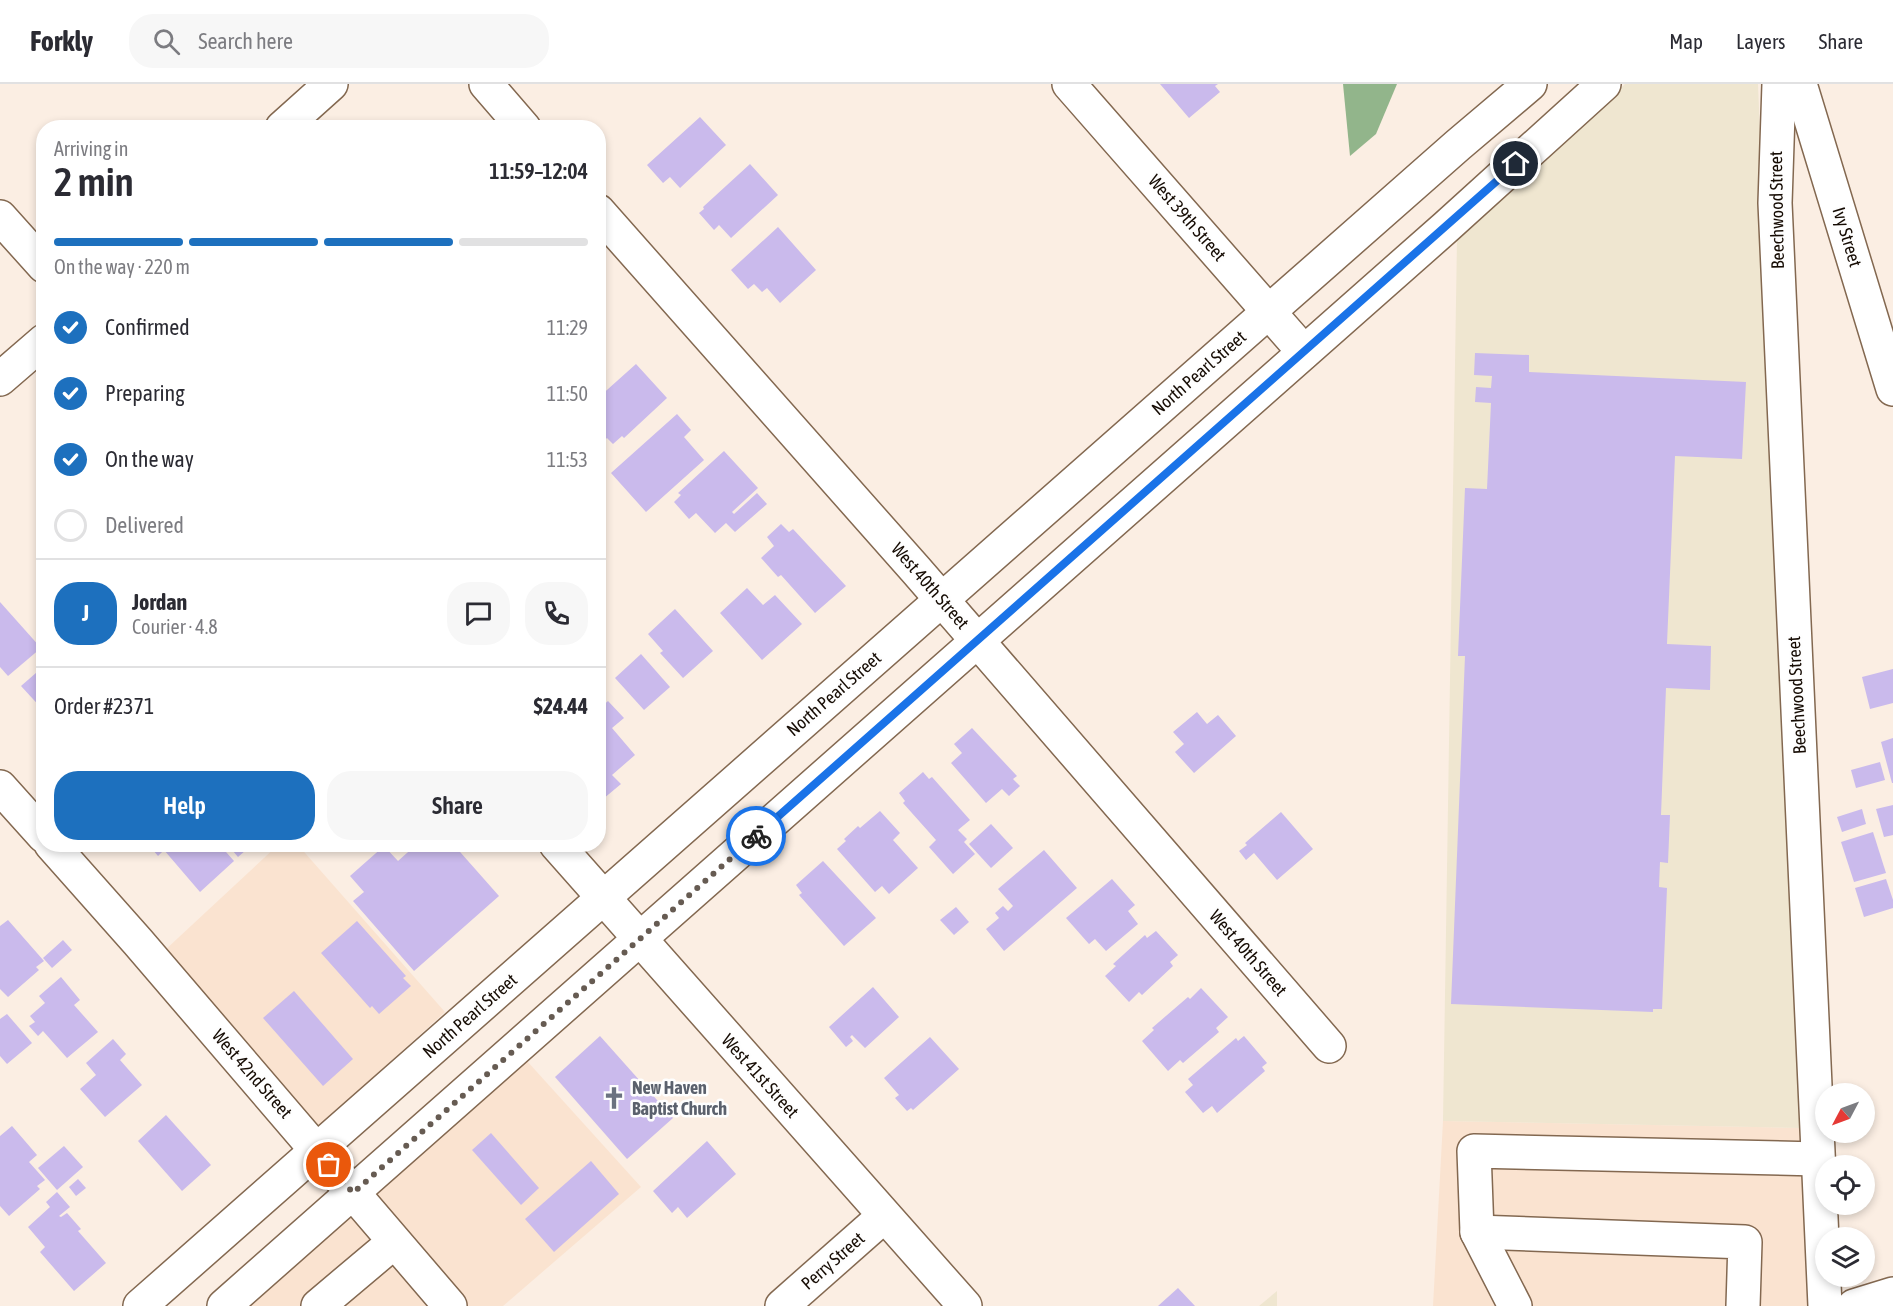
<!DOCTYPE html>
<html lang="en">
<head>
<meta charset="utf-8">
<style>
  body { margin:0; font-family:"Asap Condensed",sans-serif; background:#f7f7f7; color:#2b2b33; height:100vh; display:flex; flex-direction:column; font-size:22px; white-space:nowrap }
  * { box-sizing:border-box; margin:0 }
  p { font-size:20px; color:#7c7c81 }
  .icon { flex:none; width:33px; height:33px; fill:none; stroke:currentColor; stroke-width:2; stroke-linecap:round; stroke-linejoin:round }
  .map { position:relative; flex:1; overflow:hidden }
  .sheet { position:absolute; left:36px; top:36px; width:570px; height:732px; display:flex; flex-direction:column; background:#fff; border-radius:24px; box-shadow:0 3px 9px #0003 }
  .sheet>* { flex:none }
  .needle { width:39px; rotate:229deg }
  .tools { position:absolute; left:1815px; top:999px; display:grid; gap:12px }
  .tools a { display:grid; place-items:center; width:60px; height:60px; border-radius:50%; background:#fff; box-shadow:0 3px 9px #0003; font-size:30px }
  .pin { position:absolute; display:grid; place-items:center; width:51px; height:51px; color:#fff; margin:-26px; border:3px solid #fff; border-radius:50%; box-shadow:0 2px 6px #0007 }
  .courier { position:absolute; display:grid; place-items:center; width:60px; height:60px; margin:-30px; border:4px solid #1a73e8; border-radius:50%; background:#fff; color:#222; box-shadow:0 2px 8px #0007 }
  .headline em { font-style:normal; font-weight:600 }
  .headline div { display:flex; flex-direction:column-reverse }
  .headline { display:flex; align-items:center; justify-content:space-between; height:102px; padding:0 18px }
  h1 { font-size:39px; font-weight:600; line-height:45px }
  .bar { display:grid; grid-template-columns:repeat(4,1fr); gap:9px 6px; align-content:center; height:72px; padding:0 18px }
  .bar i { height:8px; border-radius:4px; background:#e1e1e2 }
  .bar .current { background:#1d70be }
  .bar p { grid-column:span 4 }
  .line { display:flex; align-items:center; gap:15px; padding:0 18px; border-top:2px solid #e1e1e2 }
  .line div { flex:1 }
  .round { display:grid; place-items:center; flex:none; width:63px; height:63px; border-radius:24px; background:#f7f7f7 }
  ol { padding:0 18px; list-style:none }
  li { display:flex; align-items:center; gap:18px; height:66px }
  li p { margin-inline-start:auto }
  li .icon { padding:6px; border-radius:50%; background:#1d70be; color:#fff; stroke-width:4 }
  li:last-child { color:#7c7c81 }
  li i { width:33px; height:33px; border:3px solid #e1e1e2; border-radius:50% }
  .cta { display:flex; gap:12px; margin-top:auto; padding:12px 18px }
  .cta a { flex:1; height:69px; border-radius:24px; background:#1d70be; color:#fff; font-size:24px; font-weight:600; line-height:69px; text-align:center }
  .cta a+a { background:#f7f7f7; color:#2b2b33 }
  header { display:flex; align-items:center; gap:36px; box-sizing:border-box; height:84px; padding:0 30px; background:#fff; border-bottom:2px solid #e1e1e2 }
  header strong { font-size:28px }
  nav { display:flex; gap:33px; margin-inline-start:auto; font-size:21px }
  .search { width:420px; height:54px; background:#f7f7f7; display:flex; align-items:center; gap:15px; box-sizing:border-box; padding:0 21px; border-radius:24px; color:#7c7c81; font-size:22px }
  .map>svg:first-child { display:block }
  .built { fill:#fae3d0 }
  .industrial { fill:#efe6d0 }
  .forest { fill:#92b58b }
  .building { fill:#cabaec }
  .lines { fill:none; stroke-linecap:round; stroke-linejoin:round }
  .minor-casing { stroke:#836850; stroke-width:36 }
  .minor { stroke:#fff; stroke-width:33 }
  .done { stroke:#665b52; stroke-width:6; stroke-dasharray:0 10.8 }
  .route { stroke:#1a73e8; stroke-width:8 }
  .labels { text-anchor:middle; stroke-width:5; stroke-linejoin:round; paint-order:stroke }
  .street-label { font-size:18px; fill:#160c04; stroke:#fefefe }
  .worship-label { font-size:18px; font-weight:bold; fill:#5b616d; stroke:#fefefe; text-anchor:start }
</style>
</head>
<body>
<header>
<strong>Forkly</strong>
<div class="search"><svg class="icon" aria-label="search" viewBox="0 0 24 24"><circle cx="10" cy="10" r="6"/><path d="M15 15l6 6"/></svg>Search here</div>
<nav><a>Map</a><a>Layers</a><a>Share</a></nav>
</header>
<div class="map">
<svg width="1893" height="1222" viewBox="0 0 1893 1222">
  <rect width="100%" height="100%" fill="#fbeee3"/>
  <g class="built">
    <polygon points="278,761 298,761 445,928 319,1042 164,867"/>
    <polygon points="527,977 641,1103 503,1222 250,1222"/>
    <polygon points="1443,1037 1801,1044 1810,1222 1433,1222"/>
  </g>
  <g class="industrial">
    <polygon points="1625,0 1758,0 1801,1044 1443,1037 1457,155"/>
    <polygon points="1277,1207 1277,1222 1259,1222"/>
  </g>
  <polygon class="forest" points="1343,0 1397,0 1376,50 1350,72"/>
  <g class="building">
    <polygon points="1160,0 1218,0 1215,2 1220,8 1189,34"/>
    <polygon points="700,33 726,61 680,104 670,93 663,99 647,81"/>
    <polygon points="750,80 778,111 731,154 719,141 714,146 699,129 704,125 703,123"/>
    <polygon points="778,143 816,186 780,219 767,204 762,208 754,200 748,205 731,186"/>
    <polygon points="1475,269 1529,271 1529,288 1746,298 1742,375 1675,372 1667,560 1711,562 1710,606 1666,604 1661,731 1670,731 1668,779 1660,778 1659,803 1667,804 1662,925 1653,925 1653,928 1451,920 1465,572 1458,572 1465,404 1487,405 1491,319 1475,318 1476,303 1491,304 1492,292 1474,291"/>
    <polygon points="636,280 667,314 624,354 622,352 613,360 607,354 598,362 598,314"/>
    <polygon points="677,330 691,346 684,353 704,376 646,428 611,389"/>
    <polygon points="724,367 758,404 732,428 734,430 757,409 767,420 735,448 726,439 715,449 696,429 689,435 674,418 681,411 678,409"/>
    <polygon points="781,440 789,448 793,445 846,502 815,529 781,491 778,493 761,474 774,462 767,453"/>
    <polygon points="747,504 763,521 775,511 802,540 762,576 720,529"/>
    <polygon points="0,518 41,564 8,592 0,583"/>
    <polygon points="675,525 713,567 683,594 660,569 663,567 648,550"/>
    <polygon points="641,570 670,603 644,626 615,594"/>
    <polygon points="44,582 44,627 21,602"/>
    <polygon points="1893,585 1893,619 1870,625 1862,593"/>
    <polygon points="608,617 624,634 612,644 635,671 612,691 621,700 603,715 598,710 598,626"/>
    <polygon points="1197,628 1207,640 1218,631 1236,652 1194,689 1175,668 1184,660 1173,648"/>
    <polygon points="972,644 1017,692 1013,695 1020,702 1009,712 1002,705 986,719 951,679 962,669 954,660"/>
    <polygon points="1893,654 1893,699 1892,699 1881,658"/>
    <polygon points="1880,678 1885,696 1856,704 1851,686"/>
    <polygon points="923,688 929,695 932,693 970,736 958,746 967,755 964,758 975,770 953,790 929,763 936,756 903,719 905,717 899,709"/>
    <polygon points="1893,721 1893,751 1884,753 1876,725"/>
    <polygon points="1862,725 1866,740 1842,748 1837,733"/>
    <polygon points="880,727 900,749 893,756 918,784 889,810 882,802 875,808 837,765 846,757 844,755 858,742 860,744"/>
    <polygon points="1281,728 1313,765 1277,796 1254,769 1246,776 1239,767 1247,761 1245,759"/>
    <polygon points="991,740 1013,764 991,784 969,760"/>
    <polygon points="1873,748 1886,789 1854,798 1841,758"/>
    <polygon points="148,760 219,760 234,777 200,808 164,766 158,772"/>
    <polygon points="227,760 253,760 238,773"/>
    <polygon points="417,760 453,760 499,812 414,887 353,817 364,808 350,792 384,762 398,777"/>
    <polygon points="1044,766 1077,804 1004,867 986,845 999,834 995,829 1003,822 1008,827 1013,822 998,805"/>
    <polygon points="823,777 876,834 844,862 799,811 802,809 796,801"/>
    <polygon points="1112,795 1135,821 1128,827 1138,840 1106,867 1095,855 1089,860 1066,834"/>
    <polygon points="1886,795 1893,816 1893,824 1864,833 1855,804"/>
    <polygon points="956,823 969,838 954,851 940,836"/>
    <polygon points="8,836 44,877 36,883 39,886 8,913 0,905 0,842"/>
    <polygon points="357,837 406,892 403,894 411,902 379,930 372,922 370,924 321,869"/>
    <polygon points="1156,847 1178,871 1170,878 1173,882 1142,911 1139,908 1129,918 1105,892 1116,882 1113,880 1145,851 1147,854"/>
    <polygon points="63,856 72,866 52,884 43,874"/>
    <polygon points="61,893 80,916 74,921 98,948 67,974 43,947 38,952 29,942 35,938 30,932 45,919 39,912"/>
    <polygon points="873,903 899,933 865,964 852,951 850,953 853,957 846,963 829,943"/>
    <polygon points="1201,904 1228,933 1216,944 1219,948 1183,979 1180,976 1168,987 1142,957 1154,946 1152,944 1188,913 1190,915"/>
    <polygon points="294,907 353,975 323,1002 263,934"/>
    <polygon points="7,930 32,959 7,980 0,972 0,935"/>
    <polygon points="600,952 673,1034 627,1075 555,993"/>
    <polygon points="1244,952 1267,979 1262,983 1265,987 1217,1029 1212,1022 1203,1029 1185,1008 1193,1001 1188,995 1236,954 1238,957"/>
    <polygon points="930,953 959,985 913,1026 911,1024 907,1027 895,1014 899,1011 884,994"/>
    <polygon points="113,955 126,970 120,976 142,1001 105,1033 80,1005 96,991 86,979"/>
    <polygon points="166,1031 211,1081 182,1107 138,1057"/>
    <polygon points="12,1042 37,1071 29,1078 45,1096 37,1102 40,1105 9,1132 0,1122 0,1052"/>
    <polygon points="491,1049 539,1104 521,1121 472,1066"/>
    <polygon points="707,1057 736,1090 687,1134 678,1123 672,1129 653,1107"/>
    <polygon points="64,1062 83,1083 57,1106 38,1084"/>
    <polygon points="591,1077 619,1110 554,1168 525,1135"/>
    <polygon points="78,1095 86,1104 76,1112 69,1103"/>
    <polygon points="57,1108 70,1123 59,1132 61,1133 67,1129 81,1145 78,1147 106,1179 74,1207 40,1168 45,1163 28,1143 50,1123 46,1118"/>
    <polygon points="1178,1204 1195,1222 1158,1222"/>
  </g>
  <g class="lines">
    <g class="minor-casing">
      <g id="minor">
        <polyline points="486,0 524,44"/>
        <polyline points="1069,0 1304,268"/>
        <polyline points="1779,0 1775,119 1825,1222"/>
        <polyline points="1800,0 1893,305"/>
        <polyline points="282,44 331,0"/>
        <polyline points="598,127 916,486 1329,962"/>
        <polyline points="0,133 44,182"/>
        <polyline points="0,295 44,257"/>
        <polyline points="0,703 44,752"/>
        <polyline points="51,760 138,858 450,1222"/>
        <polyline points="556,760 965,1222"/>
        <polyline points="1477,1148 1745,1158 1743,1222"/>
        <polyline points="140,1222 1458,61 1530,0"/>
        <polyline points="224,1222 1446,143 1604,0"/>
        <polyline points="318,1222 394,1158"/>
        <polyline points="782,1222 884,1132"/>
        <polyline points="1515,1222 1477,1148 1474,1067 1818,1075"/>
        <polyline points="1854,1222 1893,1210"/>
      </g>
    </g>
    <use href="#minor" class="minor"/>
  </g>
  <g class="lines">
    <polyline class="done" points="329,1081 353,1109 756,752"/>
    <polyline class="route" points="756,752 1516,80"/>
  </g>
  <defs>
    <g id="church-bare" transform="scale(1.8)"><path d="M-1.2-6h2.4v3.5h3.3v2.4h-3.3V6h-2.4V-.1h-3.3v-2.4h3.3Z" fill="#6b7280" stroke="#fefefe" stroke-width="2.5" paint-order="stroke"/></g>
  </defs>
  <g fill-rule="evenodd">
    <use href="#church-bare" x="614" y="1014"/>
  </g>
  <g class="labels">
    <g class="street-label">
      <text transform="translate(1777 126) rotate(-91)" y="6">Beechwood Street</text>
      <text transform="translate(1187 134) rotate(49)" y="6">West 39th Street</text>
      <text transform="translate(1847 153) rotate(73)" y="6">Ivy Street</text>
      <text transform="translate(1199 289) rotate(-41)" y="6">North Pearl Street</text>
      <text transform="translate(930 502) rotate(49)" y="6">West 40th Street</text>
      <text transform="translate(834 610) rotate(-41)" y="6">North Pearl Street</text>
      <text transform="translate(1797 611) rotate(-93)" y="6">Beechwood Street</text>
      <text transform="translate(1248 869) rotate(49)" y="6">West 40th Street</text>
      <text transform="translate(470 932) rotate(-41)" y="6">North Pearl Street</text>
      <text transform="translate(252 990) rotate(49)" y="6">West 42nd Street</text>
      <text transform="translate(760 992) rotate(48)" y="6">West 41st Street</text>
      <text transform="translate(833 1177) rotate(-41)" y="6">Perry Street</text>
    </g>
    <g class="worship-label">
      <text x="632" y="1010">New Haven<tspan x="632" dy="21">Baptist Church</tspan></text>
    </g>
  </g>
</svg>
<div class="tools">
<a><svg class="needle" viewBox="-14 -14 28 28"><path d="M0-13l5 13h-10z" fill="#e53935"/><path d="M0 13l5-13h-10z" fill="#7c7c81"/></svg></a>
<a><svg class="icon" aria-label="locate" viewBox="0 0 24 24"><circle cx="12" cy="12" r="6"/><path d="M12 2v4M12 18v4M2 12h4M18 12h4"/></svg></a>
<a><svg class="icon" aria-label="layers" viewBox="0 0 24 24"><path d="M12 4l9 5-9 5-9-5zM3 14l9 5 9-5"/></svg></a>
</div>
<div class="pin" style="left:329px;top:1081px;background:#ea580c"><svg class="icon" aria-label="bag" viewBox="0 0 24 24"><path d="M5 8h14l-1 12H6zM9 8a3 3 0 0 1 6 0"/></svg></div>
<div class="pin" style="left:1516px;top:80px;background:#1f2937"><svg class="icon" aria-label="home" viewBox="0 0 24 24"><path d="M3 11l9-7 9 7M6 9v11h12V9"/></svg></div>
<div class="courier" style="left:756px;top:752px"><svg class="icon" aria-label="bike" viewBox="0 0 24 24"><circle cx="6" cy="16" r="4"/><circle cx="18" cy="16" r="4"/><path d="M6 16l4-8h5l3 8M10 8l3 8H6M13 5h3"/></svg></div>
<section class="sheet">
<div class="headline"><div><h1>2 min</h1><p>Arriving in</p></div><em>11:59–12:04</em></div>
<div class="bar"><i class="current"></i><i class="current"></i><i class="current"></i><i></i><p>On the way · 220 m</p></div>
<ol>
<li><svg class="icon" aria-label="check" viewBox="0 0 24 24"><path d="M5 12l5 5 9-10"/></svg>Confirmed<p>11:29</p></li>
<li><svg class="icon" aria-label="check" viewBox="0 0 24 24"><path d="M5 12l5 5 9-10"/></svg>Preparing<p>11:50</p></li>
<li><svg class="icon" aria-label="check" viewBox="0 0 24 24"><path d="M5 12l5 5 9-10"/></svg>On the way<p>11:53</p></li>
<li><i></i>Delivered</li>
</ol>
<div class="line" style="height:108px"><b class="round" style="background:#1d70be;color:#fff">J</b><div><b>Jordan</b><p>Courier · 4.8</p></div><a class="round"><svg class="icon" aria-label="chat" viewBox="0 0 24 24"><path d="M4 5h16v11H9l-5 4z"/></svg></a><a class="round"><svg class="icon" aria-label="phone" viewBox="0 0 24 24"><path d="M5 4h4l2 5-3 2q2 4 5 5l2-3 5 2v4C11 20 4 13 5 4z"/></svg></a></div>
<div class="line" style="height:78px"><div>Order #2371</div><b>$24.44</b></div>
<div class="cta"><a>Help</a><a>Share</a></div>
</section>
</div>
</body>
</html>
